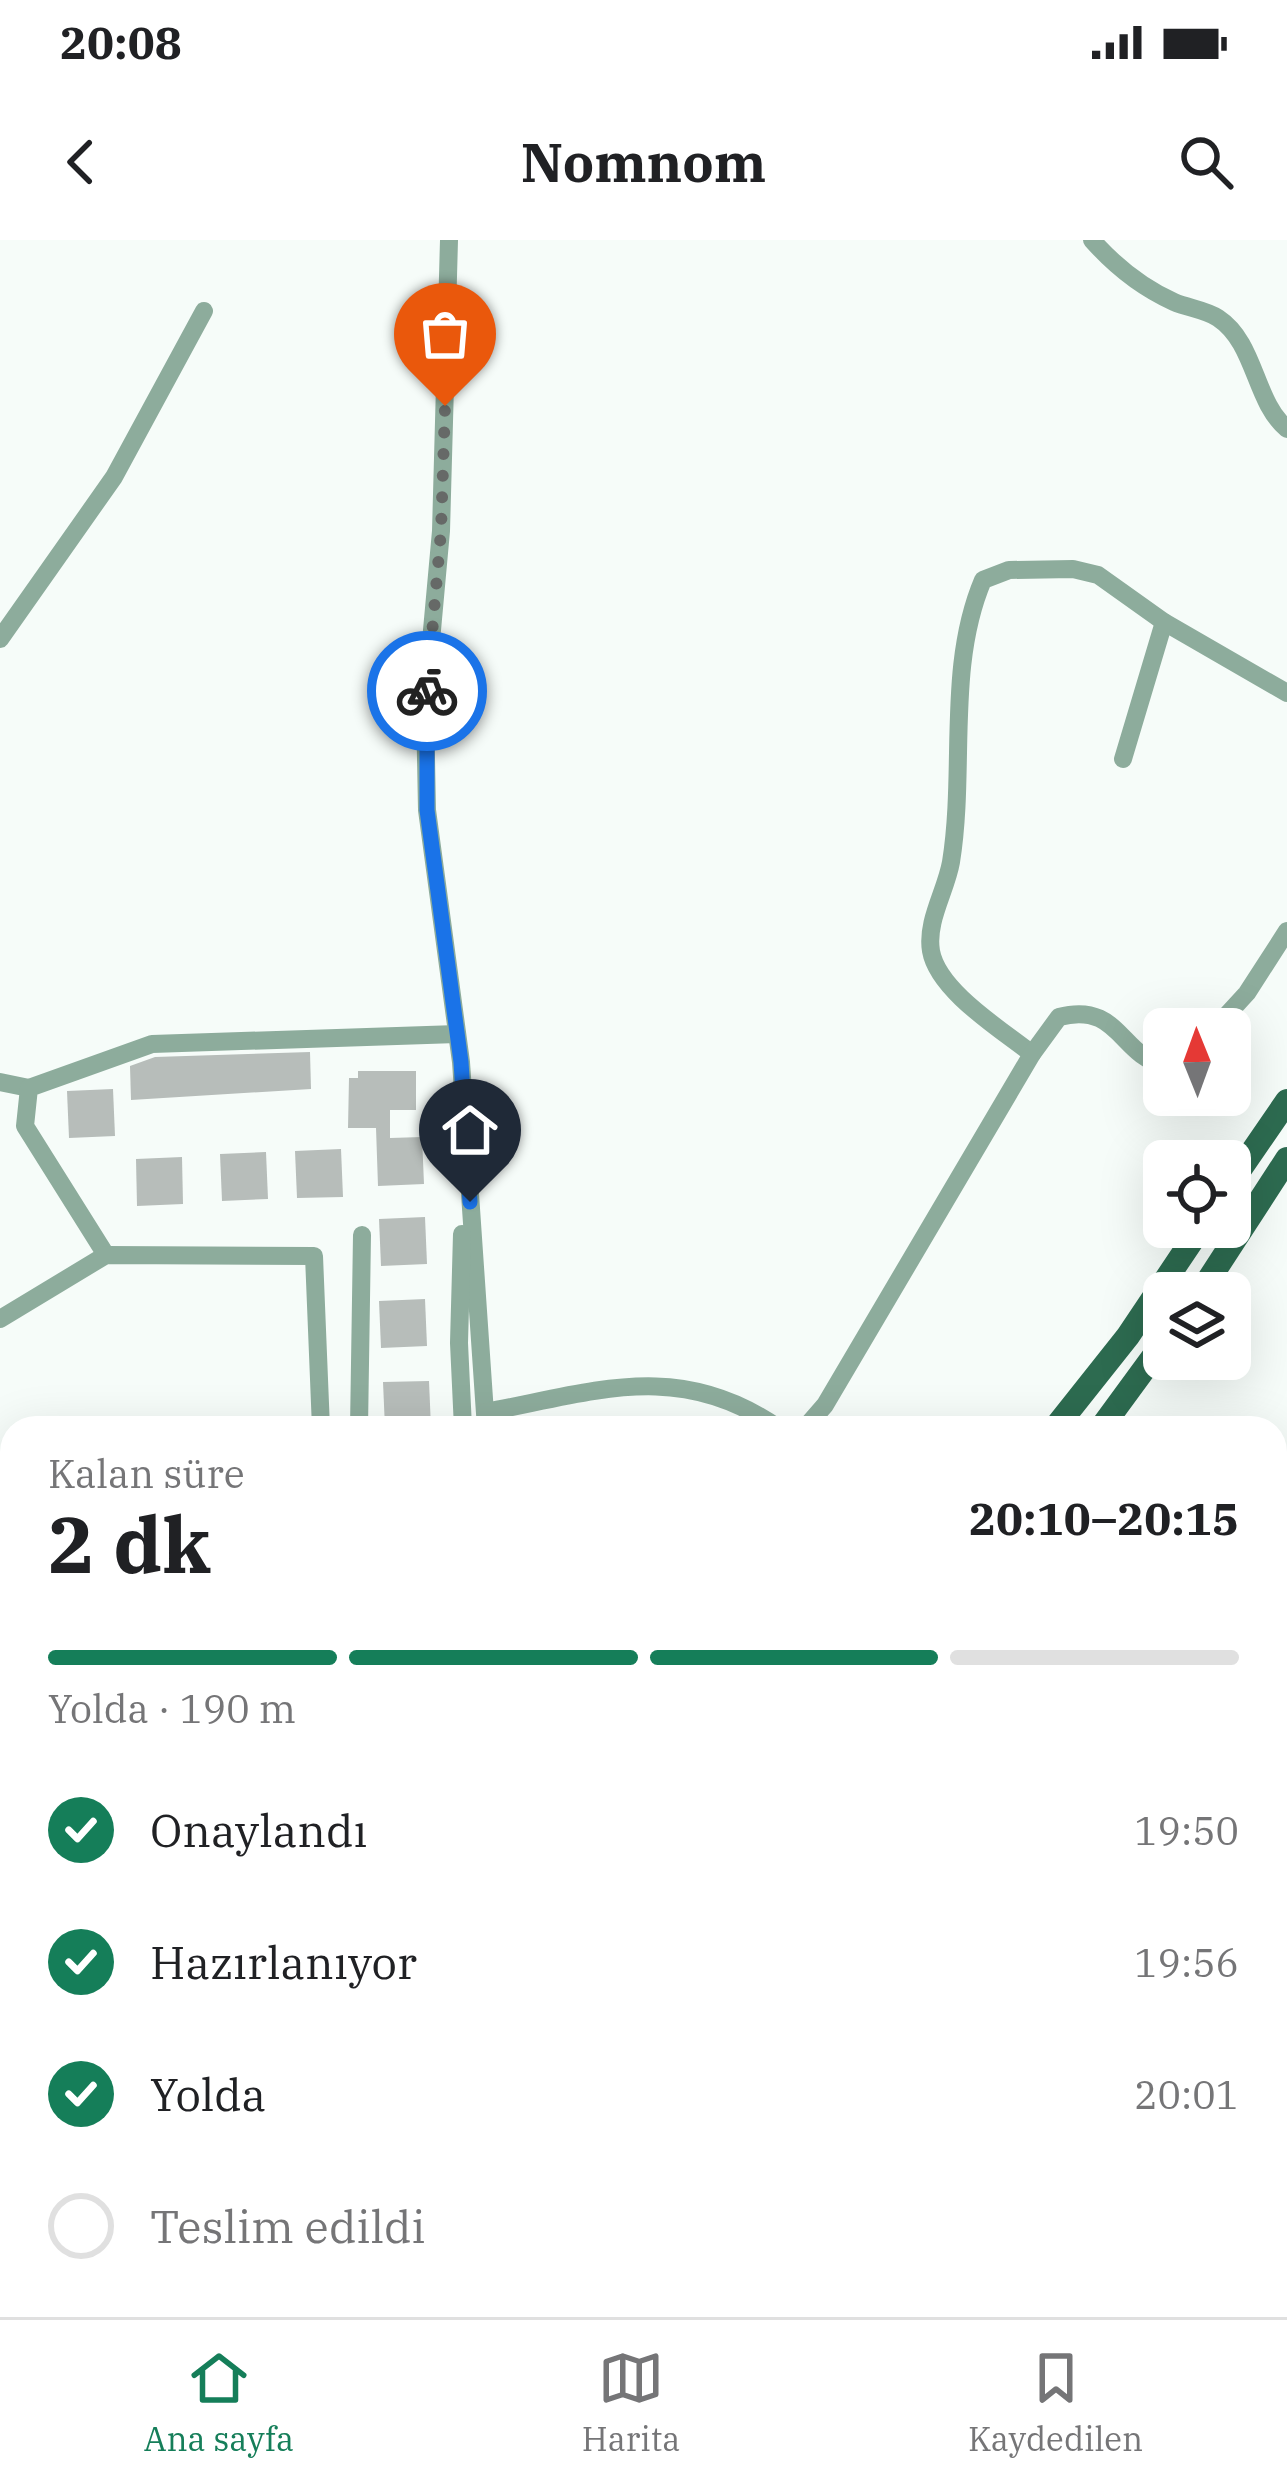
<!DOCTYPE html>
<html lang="tr">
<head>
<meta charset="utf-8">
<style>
  body { margin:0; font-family:"IBM Plex Serif",serif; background:#f2f2f2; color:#202124; height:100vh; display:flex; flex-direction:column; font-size:45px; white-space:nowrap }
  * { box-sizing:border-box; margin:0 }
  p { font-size:39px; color:#757577 }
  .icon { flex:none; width:66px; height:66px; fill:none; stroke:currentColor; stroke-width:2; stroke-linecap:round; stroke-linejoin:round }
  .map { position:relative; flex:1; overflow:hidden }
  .sheet { position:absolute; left:0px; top:1176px; width:1287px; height:903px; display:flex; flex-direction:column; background:#fff; border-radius:36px 36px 0 0; box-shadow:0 12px 48px #0002 }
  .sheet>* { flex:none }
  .needle { width:78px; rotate:359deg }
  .buttons { position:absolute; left:1143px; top:768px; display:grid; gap:24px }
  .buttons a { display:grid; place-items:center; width:108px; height:108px; border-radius:18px; background:#fff; box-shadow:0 12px 48px #0002; font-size:60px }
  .pin { position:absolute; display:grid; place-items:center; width:102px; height:102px; color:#fff; margin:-123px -51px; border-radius:50% 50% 50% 0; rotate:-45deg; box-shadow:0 0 12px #0007 }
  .pin .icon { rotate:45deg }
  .courier { position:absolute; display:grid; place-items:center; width:120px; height:120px; margin:-60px; border:9px solid #1a73e8; border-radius:50%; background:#fff; color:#222; box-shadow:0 3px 15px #0007 }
  .summary em { font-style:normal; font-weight:700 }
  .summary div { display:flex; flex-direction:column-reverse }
  .summary { display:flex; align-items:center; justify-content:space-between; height:204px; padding:0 48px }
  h1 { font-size:78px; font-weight:700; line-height:90px }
  .bar { display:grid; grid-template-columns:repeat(4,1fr); gap:18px 12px; align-content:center; height:144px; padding:0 48px }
  .bar i { height:15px; border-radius:9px; background:#e0e0e0 }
  .bar .current { background:#157e59 }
  .bar p { grid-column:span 4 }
  ol { padding:0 48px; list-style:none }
  li { display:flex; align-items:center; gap:36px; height:132px }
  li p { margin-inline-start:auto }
  li .icon { padding:12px; border-radius:50%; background:#157e59; color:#fff; stroke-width:4 }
  li:last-child { color:#757577 }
  li i { width:66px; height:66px; border:6px solid #e0e0e0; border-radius:50% }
  .status { display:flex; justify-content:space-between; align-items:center; height:84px; padding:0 60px; background:#fff; direction:ltr }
  .status svg { height:33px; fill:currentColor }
  header { display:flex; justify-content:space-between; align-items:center; height:156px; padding:0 48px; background:#fff; font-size:54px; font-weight:700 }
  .dock { display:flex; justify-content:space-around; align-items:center; height:168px; border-top:3px solid #e0e0e0; background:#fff; font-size:33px; color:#757577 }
  .dock a { display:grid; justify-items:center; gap:6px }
  .dock .current { color:#157e59 }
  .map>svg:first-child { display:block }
  .building { fill:#b7bdba }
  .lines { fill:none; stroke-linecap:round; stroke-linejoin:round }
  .minor { stroke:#8dac9c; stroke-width:18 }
  .major { stroke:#2d6b50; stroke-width:24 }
  .done { stroke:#666967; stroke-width:12; stroke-dasharray:0 21.6 }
  .route { stroke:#1a73e8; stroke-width:15 }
</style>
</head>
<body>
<div class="status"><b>20:08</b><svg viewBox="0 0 49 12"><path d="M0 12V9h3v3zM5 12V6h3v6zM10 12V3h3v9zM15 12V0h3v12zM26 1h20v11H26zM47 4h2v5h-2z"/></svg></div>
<header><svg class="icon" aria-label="back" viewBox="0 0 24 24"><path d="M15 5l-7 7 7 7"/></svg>Nomnom<svg class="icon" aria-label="search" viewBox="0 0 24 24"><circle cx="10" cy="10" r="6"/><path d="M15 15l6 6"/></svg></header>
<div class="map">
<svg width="1287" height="2077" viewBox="0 0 1287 2077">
  <rect width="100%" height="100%" fill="#f6fcf9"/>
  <g class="building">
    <polygon points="310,812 311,849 131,860 130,826 155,817"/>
    <polygon points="358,831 416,831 416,870 390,870 390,898 422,897 424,944 378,946 376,888 348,888 349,838 358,838"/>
    <polygon points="113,849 115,896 69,898 67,851"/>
    <polygon points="341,909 343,957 297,958 295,911"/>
    <polygon points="266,912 268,959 222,961 220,914"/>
    <polygon points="182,917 183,964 137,966 136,919"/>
    <polygon points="425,977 427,1024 381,1026 379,979"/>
    <polygon points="425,1059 427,1106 381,1108 379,1061"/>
    <polygon points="429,1141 431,1188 385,1188 383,1142"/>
  </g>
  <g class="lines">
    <g class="minor">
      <polyline points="449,0 441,291 425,467 427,570 461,822 486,1188"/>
      <path d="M1092 0C1115 26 1143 48 1174 62 1188 68 1206 70 1218 78 1256 103 1254 161 1287 189"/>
      <polyline points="0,399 114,237 204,71"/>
      <polyline points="1123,519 1164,382"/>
      <polyline points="1214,789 1247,753 1287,691"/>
      <path d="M1032 814C1002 790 938 751 931 711 926 681 946 651 951 622 966 529 946 427 983 340L1009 330 1073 329 1098 335 1164 382 1287 453"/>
      <polyline points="0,842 29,848"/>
      <polyline points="462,994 459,1103 463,1188"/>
      <polyline points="106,1015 25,886 29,848 152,804 457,794"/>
      <polyline points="0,1079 106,1015 314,1016 321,1188"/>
      <path d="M486 1172C594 1152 679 1119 778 1188"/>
      <polyline points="359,1188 362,995"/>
      <path d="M805 1188 825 1165 1032 814 1059 777C1119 761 1120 816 1164 825"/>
      <polyline points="1275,1284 1287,1291"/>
      <polyline points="1275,1576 1287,1575"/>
      <polyline points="1275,1735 1287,1741"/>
      <polyline points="1275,1828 1287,1834"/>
      <polyline points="1275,2017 1287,2003"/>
      <polyline points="579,2067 579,2077"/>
      <polyline points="970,2067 986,2077"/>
      <polyline points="1268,2067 1278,2077"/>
      <polyline points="555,2077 555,2067"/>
      <polyline points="1024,2077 1028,2067"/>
      <polyline points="1188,2077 1208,2067"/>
    </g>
    <g class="major">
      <polyline points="1230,944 1287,861"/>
      <polyline points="1200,1053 1287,919"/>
      <polyline points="1055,1188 1128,1096 1201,987"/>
      <polyline points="1101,1188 1164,1102"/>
      <polyline points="0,1558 12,1572"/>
      <polyline points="0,1612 12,1621"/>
    </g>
  </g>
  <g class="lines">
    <polyline class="done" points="427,451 441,291 445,166"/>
    <polyline class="route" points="427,451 427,570 461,822 470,962"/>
  </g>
</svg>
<div class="buttons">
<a><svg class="needle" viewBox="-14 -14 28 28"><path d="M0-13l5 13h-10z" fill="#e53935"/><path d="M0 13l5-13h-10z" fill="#757577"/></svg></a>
<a><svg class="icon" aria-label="locate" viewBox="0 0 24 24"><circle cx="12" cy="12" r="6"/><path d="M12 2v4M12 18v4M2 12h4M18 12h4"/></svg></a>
<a><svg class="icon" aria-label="layers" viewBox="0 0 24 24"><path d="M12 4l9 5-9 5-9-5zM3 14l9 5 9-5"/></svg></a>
</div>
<div class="pin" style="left:445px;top:166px;background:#ea580c"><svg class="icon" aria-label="bag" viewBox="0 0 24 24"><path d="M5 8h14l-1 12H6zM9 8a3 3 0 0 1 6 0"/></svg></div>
<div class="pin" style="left:470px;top:962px;background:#1f2937"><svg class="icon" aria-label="home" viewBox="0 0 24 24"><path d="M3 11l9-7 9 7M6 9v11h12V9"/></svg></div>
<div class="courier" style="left:427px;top:451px"><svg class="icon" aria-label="bike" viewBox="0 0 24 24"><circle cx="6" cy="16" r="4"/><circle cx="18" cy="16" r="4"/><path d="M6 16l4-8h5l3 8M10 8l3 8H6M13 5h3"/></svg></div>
<section class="sheet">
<div class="summary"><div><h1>2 dk</h1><p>Kalan süre</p></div><em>20:10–20:15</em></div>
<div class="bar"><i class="current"></i><i class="current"></i><i class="current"></i><i></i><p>Yolda · 190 m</p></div>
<ol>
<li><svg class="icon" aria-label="check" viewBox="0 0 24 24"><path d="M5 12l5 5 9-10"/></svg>Onaylandı<p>19:50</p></li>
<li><svg class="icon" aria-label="check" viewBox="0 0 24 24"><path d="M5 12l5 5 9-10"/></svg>Hazırlanıyor<p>19:56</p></li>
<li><svg class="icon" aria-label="check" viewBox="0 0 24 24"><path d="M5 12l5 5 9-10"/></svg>Yolda<p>20:01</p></li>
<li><i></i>Teslim edildi</li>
</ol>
</section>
</div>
<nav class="dock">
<a class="current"><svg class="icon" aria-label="home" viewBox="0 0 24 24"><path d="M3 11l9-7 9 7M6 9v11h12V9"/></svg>Ana sayfa</a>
<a><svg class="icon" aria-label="map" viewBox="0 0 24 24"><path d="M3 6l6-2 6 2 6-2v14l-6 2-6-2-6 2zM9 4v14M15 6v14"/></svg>Harita</a>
<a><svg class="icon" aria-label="saved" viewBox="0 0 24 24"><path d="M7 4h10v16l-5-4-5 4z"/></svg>Kaydedilen</a>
</nav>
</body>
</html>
